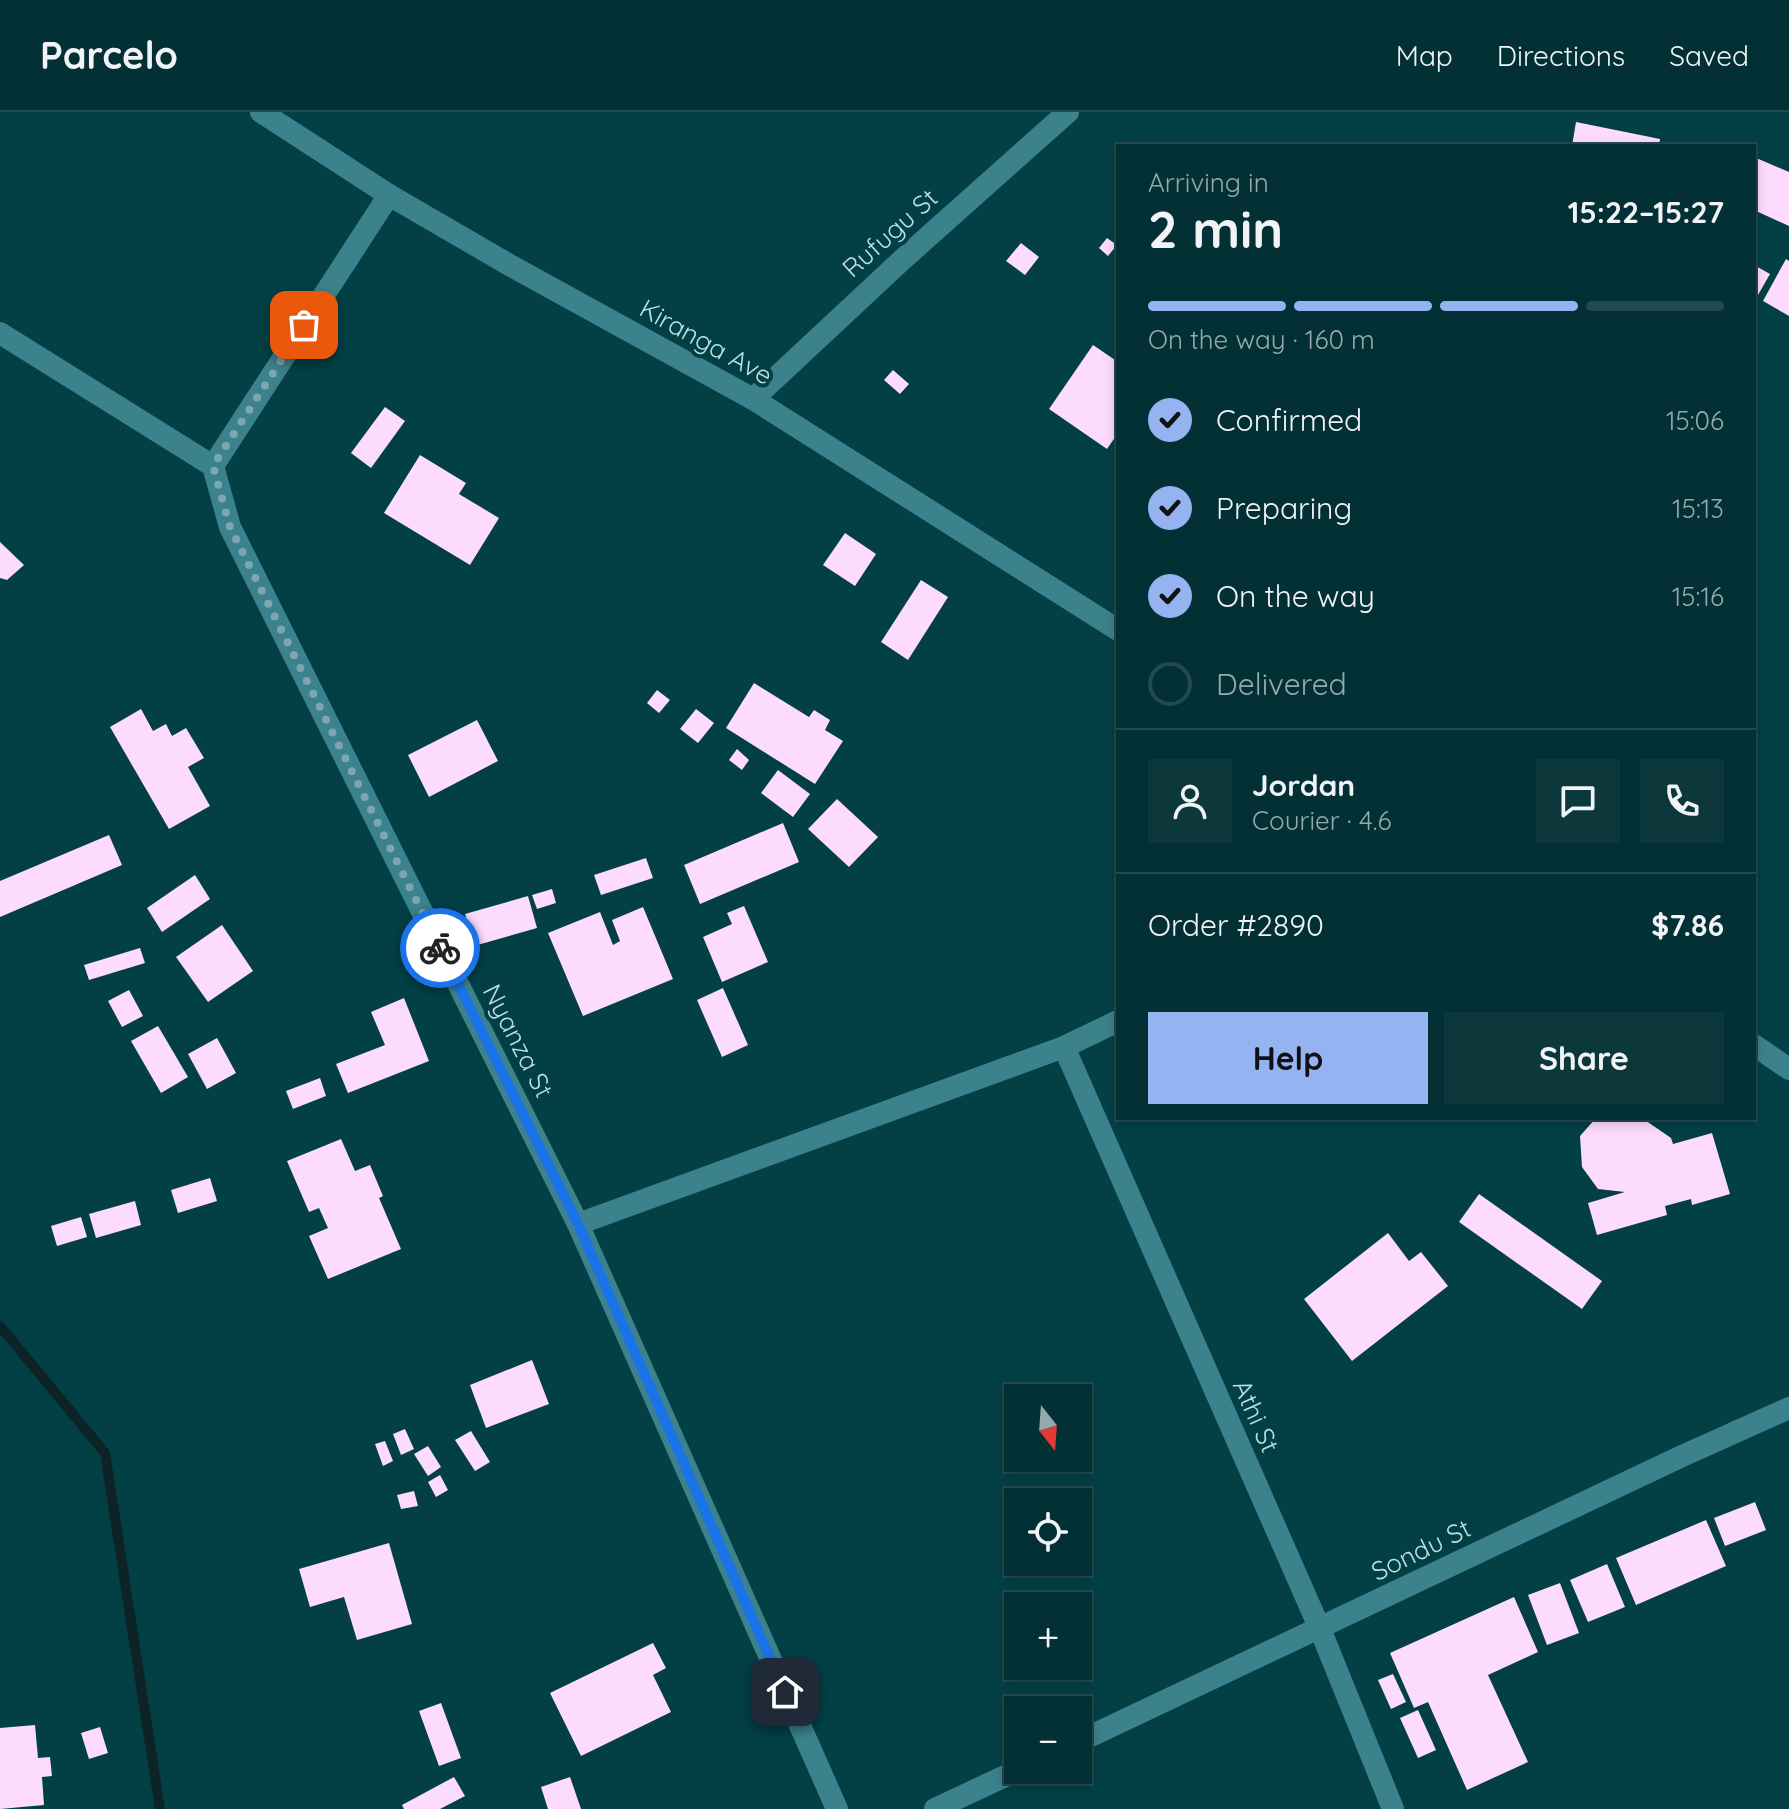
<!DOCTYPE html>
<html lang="en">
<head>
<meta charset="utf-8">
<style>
  body { margin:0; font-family:Quicksand,sans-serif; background:#0c383c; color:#f1f3f6; height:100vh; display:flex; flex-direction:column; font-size:30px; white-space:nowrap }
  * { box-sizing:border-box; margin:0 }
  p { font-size:26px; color:#96a9ac }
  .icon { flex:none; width:44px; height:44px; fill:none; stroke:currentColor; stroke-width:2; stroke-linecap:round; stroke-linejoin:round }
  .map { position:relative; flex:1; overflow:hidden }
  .panel { position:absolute; left:1116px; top:32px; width:640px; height:976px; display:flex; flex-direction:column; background:#023034; border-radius:0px; box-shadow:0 4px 12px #0003,0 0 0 2px #234b4f }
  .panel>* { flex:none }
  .needle { width:52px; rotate:163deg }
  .fabs { position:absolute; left:1004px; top:1272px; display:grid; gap:16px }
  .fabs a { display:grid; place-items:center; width:88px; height:88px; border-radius:0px; background:#023034; box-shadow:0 4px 12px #0003,0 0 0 2px #234b4f; font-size:40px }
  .pin { position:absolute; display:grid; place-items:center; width:68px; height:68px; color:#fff; margin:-34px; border-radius:16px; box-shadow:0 4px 12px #0006 }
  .courier { position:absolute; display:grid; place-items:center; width:80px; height:80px; margin:-40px; border:6px solid #1a73e8; border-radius:50%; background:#fff; color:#222; box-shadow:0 2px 10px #0007 }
  .summary em { font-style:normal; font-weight:800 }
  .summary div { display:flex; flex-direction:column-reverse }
  .summary { display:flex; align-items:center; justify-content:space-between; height:136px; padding:0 32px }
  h1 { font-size:52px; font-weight:800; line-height:60px }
  .bar { display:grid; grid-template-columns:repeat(4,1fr); gap:12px 8px; align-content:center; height:96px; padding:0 32px }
  .bar i { height:10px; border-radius:6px; background:#234b4f }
  .bar .active { background:#95b2f1 }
  .bar p { grid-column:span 4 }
  .line { display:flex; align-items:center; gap:20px; padding:0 32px; border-top:2px solid #234b4f }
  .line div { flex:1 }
  .round { display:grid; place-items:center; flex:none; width:84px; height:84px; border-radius:0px; background:#0c383c }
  ol { padding:0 32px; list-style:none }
  li { display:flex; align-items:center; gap:24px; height:88px }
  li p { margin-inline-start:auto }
  li .icon { padding:8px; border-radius:50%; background:#95b2f1; color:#111; stroke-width:4 }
  li:last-child { color:#96a9ac }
  li i { width:44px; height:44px; border:4px solid #234b4f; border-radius:50% }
  .cta { display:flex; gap:16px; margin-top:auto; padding:16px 32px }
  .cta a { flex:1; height:92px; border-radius:0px; background:#95b2f1; color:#111; font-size:32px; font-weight:800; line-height:92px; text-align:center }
  .cta a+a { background:#0c383c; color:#f1f3f6 }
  header { display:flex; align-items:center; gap:48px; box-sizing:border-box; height:112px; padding:0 40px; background:#023034; border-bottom:2px solid #234b4f }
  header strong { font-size:38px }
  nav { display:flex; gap:44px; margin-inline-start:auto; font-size:28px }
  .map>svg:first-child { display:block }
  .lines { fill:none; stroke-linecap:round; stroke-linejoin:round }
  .stream { stroke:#0e2325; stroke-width:10 }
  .building { fill:#fddbfc }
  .minor { stroke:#3c828c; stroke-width:22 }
  .done { stroke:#7ca7ad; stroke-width:8; stroke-dasharray:0 14.4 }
  .route { stroke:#1a73e8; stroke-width:10 }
  .labels { text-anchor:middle; stroke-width:8; stroke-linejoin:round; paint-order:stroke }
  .street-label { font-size:26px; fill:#bedfe4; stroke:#024046 }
</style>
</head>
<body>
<header>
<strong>Parcelo</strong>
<nav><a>Map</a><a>Directions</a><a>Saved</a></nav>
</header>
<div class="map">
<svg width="1789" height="1697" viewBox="0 0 1789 1697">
  <rect width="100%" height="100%" fill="#024046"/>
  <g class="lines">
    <polyline class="stream" points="0,1214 105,1341 160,1697"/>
  </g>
  <g class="building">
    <polygon points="1576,10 1660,27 1659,34 1572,34"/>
    <polygon points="1754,45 1789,60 1789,114 1754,98"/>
    <polygon points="1107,126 1117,133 1108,144 1099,136"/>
    <polygon points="1021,131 1039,145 1025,163 1006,149"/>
    <polygon points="1786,147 1789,149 1789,204 1763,189"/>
    <polygon points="1754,153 1770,162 1758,183 1754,181"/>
    <polygon points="1093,233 1118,250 1118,321 1107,337 1049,297"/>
    <polygon points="893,258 909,272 900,282 884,268"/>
    <polygon points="385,295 405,309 371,356 351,341"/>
    <polygon points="420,343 466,371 459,382 499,406 470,453 384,401"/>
    <polygon points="845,421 876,442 855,474 823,453"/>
    <polygon points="0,430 24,453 7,468 0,466"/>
    <polygon points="921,468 948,485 908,548 881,530"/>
    <polygon points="754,571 809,605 814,598 830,608 825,618 843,629 815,672 726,616"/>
    <polygon points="657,578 670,588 659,601 647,591"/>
    <polygon points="141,597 153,619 166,612 172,624 186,616 204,646 188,655 210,694 169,717 110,615"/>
    <polygon points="696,597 714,611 698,631 680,617"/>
    <polygon points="477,608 498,649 429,685 408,643"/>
    <polygon points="737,637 749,648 742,658 729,648"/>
    <polygon points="778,658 810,682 793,705 761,681"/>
    <polygon points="837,687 878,725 849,755 808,717"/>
    <polygon points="783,711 799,750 700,792 684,753"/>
    <polygon points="109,723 122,753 0,805 0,769"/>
    <polygon points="646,746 653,766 601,783 594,763"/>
    <polygon points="195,763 210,787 162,820 147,796"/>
    <polygon points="552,777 556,791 537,797 532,783"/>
    <polygon points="528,784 537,816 474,834 465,802"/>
    <polygon points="744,794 768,850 722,870 703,825 732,812 727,801"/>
    <polygon points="643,795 673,867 583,904 548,821 600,800 613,833 620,829 612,808"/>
    <polygon points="222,813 253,859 208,890 176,845"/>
    <polygon points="140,836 145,851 89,868 84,853"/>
    <polygon points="723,876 748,933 722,945 697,888"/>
    <polygon points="129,878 143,904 122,915 108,889"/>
    <polygon points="404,886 429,949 348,981 336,952 385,933 371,900"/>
    <polygon points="158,914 188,965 161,981 131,929"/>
    <polygon points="217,926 236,961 207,977 188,942"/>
    <polygon points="320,966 326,984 293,997 286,979"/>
    <polygon points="1596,1006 1642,1006 1671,1026 1673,1032 1712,1021 1730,1082 1692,1093 1691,1087 1665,1094 1667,1103 1597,1123 1588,1091 1625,1080 1598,1077 1582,1055 1580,1024"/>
    <polygon points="341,1027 355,1059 370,1053 383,1084 379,1086 401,1137 328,1167 309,1124 328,1116 319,1096 309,1100 287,1049"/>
    <polygon points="210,1066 217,1089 178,1101 171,1078"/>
    <polygon points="1479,1082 1602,1169 1582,1197 1459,1110"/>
    <polygon points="135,1089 141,1113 96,1126 89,1102"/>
    <polygon points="81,1105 87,1125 57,1134 51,1114"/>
    <polygon points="1388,1121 1409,1149 1421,1140 1448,1174 1352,1249 1304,1187"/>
    <polygon points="532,1248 549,1292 486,1316 470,1273"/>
    <polygon points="405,1317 414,1337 401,1343 393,1322"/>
    <polygon points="471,1319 490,1350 475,1359 455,1328"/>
    <polygon points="385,1329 393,1349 383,1354 375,1332"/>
    <polygon points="428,1334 441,1355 428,1364 414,1342"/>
    <polygon points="440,1363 448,1378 436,1385 428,1370"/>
    <polygon points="414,1379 418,1394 401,1397 397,1383"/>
    <polygon points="1755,1390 1766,1418 1725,1434 1714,1406"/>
    <polygon points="1706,1408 1726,1454 1636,1493 1616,1446"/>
    <polygon points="389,1431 412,1512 357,1528 344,1485 310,1495 299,1457"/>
    <polygon points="1607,1452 1625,1495 1588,1510 1570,1468"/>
    <polygon points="1560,1471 1579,1521 1547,1533 1528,1483"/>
    <polygon points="1514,1485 1538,1540 1488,1563 1528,1650 1467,1678 1428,1590 1414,1596 1390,1541"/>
    <polygon points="653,1531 666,1556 653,1563 671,1600 581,1644 550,1581"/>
    <polygon points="1393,1562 1406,1590 1391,1597 1378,1568"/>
    <polygon points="441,1591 461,1646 439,1654 419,1599"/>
    <polygon points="1418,1598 1436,1638 1418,1646 1400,1606"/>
    <polygon points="35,1613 38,1646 50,1645 52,1664 42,1665 44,1693 0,1697 0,1616"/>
    <polygon points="100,1615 108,1641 89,1647 81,1621"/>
    <polygon points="454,1665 465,1684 440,1697 404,1697 402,1693"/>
    <polygon points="570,1665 581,1697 548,1697 541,1675"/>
  </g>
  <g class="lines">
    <g class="minor">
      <polyline points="261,0 389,83 506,151 753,287 1118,518"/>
      <polyline points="389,83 213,354 230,415 578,1112 837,1697"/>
      <polyline points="0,221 213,354"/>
      <polyline points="753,287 902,148 1068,0"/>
      <polyline points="1754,933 1789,957"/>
      <polyline points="1064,935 1320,1517 1393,1697"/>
      <polyline points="578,1112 1064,935 1118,909"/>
      <polyline points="1078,1630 1680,1345 1789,1296"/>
      <polyline points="935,1697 1018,1658"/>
    </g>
  </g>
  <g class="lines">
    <polyline class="done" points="304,213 213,354 230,415 440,836"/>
    <polyline class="route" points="440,836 578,1112 785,1580"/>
  </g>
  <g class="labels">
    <g class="street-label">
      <text transform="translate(890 121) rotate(-42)" y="9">Rufugu St</text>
      <text transform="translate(706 230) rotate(29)" y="9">Kiranga Ave</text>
      <text transform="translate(518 929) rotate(63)" y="9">Nyanza St</text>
      <text transform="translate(1256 1304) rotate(66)" y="9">Athi St</text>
      <text transform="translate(1421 1438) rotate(-26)" y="9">Sondu St</text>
    </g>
  </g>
</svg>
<div class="fabs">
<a><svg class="needle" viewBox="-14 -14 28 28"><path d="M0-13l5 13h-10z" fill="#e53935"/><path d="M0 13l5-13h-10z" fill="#96a9ac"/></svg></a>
<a><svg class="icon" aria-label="locate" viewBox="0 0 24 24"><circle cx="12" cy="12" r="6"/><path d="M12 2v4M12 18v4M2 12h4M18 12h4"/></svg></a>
<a>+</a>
<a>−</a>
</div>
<div class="pin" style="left:304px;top:213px;background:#ea580c"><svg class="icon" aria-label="bag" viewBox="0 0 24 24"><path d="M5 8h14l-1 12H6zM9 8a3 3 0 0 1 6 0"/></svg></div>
<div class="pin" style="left:785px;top:1580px;background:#1f2937"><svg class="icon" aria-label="home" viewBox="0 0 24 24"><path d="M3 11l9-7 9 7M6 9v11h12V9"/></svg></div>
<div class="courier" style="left:440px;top:836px"><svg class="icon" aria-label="bike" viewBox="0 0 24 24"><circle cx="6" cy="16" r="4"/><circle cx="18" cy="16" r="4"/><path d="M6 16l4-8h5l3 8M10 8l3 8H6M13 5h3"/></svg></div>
<section class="panel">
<div class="summary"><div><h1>2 min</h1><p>Arriving in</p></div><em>15:22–15:27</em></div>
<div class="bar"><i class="active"></i><i class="active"></i><i class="active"></i><i></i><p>On the way · 160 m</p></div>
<ol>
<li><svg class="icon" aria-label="check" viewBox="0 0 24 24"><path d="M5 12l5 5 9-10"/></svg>Confirmed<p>15:06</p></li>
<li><svg class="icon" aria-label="check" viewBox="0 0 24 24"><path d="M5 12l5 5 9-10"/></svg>Preparing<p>15:13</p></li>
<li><svg class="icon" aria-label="check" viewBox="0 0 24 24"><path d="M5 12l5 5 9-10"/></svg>On the way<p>15:16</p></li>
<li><i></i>Delivered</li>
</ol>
<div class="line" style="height:144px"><a class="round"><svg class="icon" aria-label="person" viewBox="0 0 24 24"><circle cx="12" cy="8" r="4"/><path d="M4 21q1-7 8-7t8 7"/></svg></a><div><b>Jordan</b><p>Courier · 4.6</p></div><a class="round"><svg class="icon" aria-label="chat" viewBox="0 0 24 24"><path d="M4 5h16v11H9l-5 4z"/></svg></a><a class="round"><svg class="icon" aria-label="phone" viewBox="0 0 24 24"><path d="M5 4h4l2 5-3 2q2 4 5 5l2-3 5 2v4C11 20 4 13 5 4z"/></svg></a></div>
<div class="line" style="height:104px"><div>Order #2890</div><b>$7.86</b></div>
<div class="cta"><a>Help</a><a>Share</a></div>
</section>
</div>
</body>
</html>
